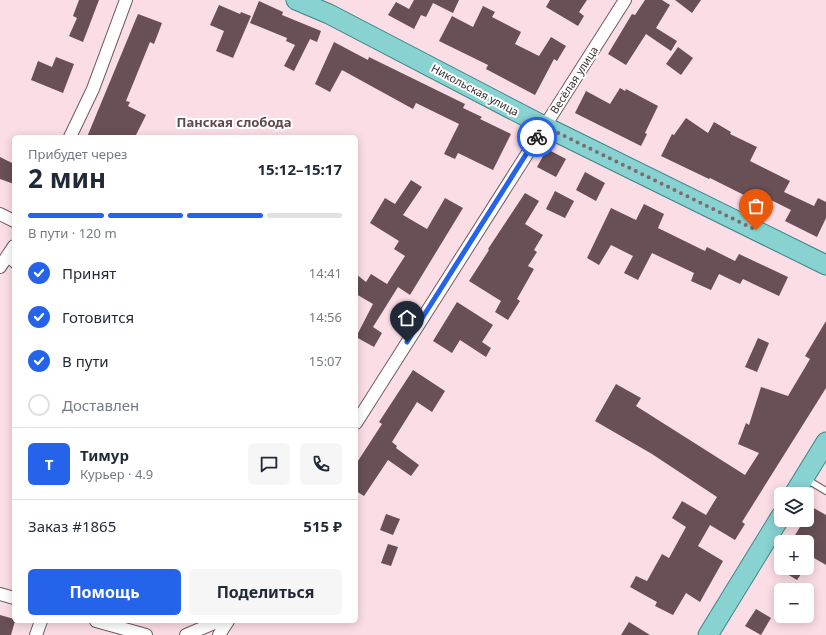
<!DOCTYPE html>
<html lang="ru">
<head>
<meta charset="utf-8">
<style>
  body { margin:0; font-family:"Noto Sans",sans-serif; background:#f6f6f7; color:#1f2937; height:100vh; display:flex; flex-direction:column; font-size:15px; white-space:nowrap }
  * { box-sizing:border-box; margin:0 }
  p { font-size:13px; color:#747a83 }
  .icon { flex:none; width:22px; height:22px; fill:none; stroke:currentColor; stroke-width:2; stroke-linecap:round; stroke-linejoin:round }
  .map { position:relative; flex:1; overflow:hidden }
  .drawer { position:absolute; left:12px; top:135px; width:346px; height:488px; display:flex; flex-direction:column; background:#fff; border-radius:6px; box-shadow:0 2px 10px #0003 }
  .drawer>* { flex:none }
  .controls { position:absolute; left:774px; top:487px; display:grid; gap:8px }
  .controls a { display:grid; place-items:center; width:40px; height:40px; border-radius:6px; background:#fff; box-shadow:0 2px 10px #0003; font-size:20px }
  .pin { position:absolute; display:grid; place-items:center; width:34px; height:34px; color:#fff; margin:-41px -17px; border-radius:50% 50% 50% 0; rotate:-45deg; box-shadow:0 0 4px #0007 }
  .pin .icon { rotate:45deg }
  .courier { position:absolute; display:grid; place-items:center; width:40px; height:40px; margin:-20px; border:3px solid #2563eb; border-radius:50%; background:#fff; color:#222; box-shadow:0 1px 5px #0007 }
  .head em { font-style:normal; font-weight:700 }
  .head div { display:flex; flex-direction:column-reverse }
  .head { display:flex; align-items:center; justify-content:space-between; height:68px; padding:0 16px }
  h1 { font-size:26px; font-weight:700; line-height:30px }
  .bar { display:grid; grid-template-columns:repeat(4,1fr); gap:6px 4px; align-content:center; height:48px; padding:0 16px }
  .bar i { height:5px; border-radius:3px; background:#e0e1e3 }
  .bar .on { background:#2563eb }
  .bar p { grid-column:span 4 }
  .line { display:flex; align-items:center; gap:10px; padding:0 16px; border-top:1px solid #e0e1e3 }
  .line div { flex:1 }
  .round { display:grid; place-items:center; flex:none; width:42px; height:42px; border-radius:6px; background:#f6f6f7 }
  ol { padding:0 16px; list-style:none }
  li { display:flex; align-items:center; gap:12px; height:44px }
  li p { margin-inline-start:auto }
  li .icon { padding:4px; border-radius:50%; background:#2563eb; color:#fff; stroke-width:4 }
  li:last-child { color:#747a83 }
  li i { width:22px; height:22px; border:2px solid #e0e1e3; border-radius:50% }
  .cta { display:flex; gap:8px; margin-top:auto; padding:8px 16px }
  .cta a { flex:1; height:46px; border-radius:6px; background:#2563eb; color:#fff; font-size:16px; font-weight:700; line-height:46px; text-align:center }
  .cta a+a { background:#f6f6f7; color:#1f2937 }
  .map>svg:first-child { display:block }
  .building { fill:#685056 }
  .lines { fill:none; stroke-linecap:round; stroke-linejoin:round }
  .service-casing { stroke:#735a61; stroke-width:8 }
  .minor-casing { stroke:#735a61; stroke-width:14 }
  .primary-casing { stroke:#398586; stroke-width:21 }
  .service { stroke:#fff; stroke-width:6 }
  .minor { stroke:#fff; stroke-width:12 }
  .primary { stroke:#88d2d1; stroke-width:19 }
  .done { stroke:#7e6b70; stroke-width:4; stroke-dasharray:0 7.2 }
  .route { stroke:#2563eb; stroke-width:5 }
  .labels { text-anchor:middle; stroke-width:4; stroke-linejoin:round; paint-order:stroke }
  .street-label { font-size:11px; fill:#3a2e31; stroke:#fff }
  .quarter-label { font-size:13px; font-weight:bold; fill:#61484f; stroke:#fff }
</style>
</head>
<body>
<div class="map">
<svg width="826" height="635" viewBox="0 0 826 635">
  <rect width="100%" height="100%" fill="#fbdde5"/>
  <g class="building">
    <polygon points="79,0 99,0 83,42 69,36 77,18 73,16"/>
    <polygon points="414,0 459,0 453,13 433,3 426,17 421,15 414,29 388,15 396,2 409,9"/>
    <polygon points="550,0 587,0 579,12 584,16 578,26 546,7"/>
    <polygon points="645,0 662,0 670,5 656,28 677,41 671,51 646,34 626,65 608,54 632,14 635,15"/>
    <polygon points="675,0 701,0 692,13"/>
    <polygon points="259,1 283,12 282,15 321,31 317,42 310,39 294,71 284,66 295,45 286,41 287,38 250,23"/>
    <polygon points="219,5 240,14 241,12 251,16 233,58 216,51 224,31 210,25"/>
    <polygon points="483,6 495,12 492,17 521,32 515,44 539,56 551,37 566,46 557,61 554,59 535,95 486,69 488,65 439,41 452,16 473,27"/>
    <polygon points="138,14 162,23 154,44 150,42 126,101 130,102 128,106 146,115 135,137 87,137"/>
    <polygon points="334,42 368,60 369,57 465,104 463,108 482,117 480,119 511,134 493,170 458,153 455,159 444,154 459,124 416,103 413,109 342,70 330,92 315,84"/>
    <polygon points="678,47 693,58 681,75 666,64"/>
    <polygon points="56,57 74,64 63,93 31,80 38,61 52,67"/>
    <polygon points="620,88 625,91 626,89 658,106 645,133 647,134 641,146 575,113 586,91 610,104"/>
    <polygon points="686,118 708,133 714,122 731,132 730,134 757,147 750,161 790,181 784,192 814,206 818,198 826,202 826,218 817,237 785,221 791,210 763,196 760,203 710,178 709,179 661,156 672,134 674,135"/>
    <polygon points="547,149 566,159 556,177 537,167"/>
    <polygon points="0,157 14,164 14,184 0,179"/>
    <polygon points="585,172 605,183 596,201 576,190"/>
    <polygon points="411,180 422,187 403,215 427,229 445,198 463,208 410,295 398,287 373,327 382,333 374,347 356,337 373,304 356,294 356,274 366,282 371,274 387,284 405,256 394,249 399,241 370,223 385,198 395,204"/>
    <polygon points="555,191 574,201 565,218 546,209"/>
    <polygon points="525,193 539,201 525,224 543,235 534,250 537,252 528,266 534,269 517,299 520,301 508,320 495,312 501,301 469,281 489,250 488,249"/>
    <polygon points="644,204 664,214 658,228 705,251 707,247 735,261 739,254 788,277 779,296 743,279 740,284 719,274 711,290 691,281 694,273 652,253 638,280 624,273 633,256 611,245 599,265 587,258 611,208 636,220"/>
    <polygon points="457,302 493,325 482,342 491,348 486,357 460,340 452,353 433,341"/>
    <polygon points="826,321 826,388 742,522 745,524 735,540 710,525 698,546 723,561 700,602 686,593 673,615 655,606 657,602 630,587 636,576 647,581 662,554 669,558 686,527 672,518 682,501 706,515 717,497 652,454 595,421 616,384 641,398 636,406 745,475 759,453 738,444 746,423 749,425 761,387 788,396 810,359 805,356"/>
    <polygon points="758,338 769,343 757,372 745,367"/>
    <polygon points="413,370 445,391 432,412 417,402 392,442 397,446 396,448 419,465 411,476 388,460 364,496 356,491 356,464 382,424 379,422"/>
    <polygon points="812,507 826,515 826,565 814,558 807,570 807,542 791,542 804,520 807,520 807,515"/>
    <polygon points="386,514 400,519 393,535 380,530"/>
    <polygon points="388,544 398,547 391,566 381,563"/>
    <polygon points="777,568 805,568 797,580"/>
    <polygon points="756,609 771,618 761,635 745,626"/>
    <polygon points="0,615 14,619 15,621 11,635 0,635"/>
    <polygon points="629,622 650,635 621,635"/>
  </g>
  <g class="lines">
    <g class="service-casing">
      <g id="service">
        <polyline points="6,258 14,265"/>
        <polyline points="806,479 826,491"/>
      </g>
    </g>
    <g class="minor-casing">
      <g id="minor">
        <polyline points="70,137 93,89 126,0"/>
        <polyline points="0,214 14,221"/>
        <polyline points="0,267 14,246"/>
        <polyline points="356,423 625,0"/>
        <polyline points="0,594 14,598"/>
        <polyline points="96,621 146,635"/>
        <polyline points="36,635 41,621"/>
        <polyline points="186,635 219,621"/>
        <polyline points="219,635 228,621"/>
      </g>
    </g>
    <g class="primary-casing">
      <g id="primary">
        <polyline points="296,0 329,14 544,126 826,265"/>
        <polyline points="794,494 826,442"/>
        <polyline points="708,635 781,516"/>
      </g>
    </g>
    <use href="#service" class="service"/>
    <use href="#minor" class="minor"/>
    <use href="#primary" class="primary"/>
  </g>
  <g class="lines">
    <polyline class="done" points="537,137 544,126 756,230"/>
    <polyline class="route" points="407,342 537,137"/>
  </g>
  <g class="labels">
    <g class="street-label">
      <text transform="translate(574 80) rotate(-57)" y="4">Весёлая улица</text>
      <text transform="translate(475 90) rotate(28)" y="4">Никольская улица</text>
    </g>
    <g class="quarter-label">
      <text x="234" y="127">Панская слобода</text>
    </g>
  </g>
</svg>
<div class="controls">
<a><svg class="icon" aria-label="layers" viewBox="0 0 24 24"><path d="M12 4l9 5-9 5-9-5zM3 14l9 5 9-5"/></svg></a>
<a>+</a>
<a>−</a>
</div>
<div class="pin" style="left:756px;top:230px;background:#ea580c"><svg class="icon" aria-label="bag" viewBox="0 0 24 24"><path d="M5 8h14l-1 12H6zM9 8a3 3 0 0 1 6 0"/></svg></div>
<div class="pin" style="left:407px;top:342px;background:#1f2937"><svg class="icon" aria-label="home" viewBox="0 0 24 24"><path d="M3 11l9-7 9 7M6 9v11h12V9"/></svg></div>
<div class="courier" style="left:537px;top:137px"><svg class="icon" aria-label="bike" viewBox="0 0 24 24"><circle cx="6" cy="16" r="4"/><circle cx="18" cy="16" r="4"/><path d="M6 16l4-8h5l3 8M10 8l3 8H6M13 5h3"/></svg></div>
<section class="drawer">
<div class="head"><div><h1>2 мин</h1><p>Прибудет через</p></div><em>15:12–15:17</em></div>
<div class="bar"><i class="on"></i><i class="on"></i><i class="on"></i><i></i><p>В пути · 120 m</p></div>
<ol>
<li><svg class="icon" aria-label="check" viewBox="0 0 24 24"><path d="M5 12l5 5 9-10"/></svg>Принят<p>14:41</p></li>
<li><svg class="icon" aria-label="check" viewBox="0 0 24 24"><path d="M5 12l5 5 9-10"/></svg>Готовится<p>14:56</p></li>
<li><svg class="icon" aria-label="check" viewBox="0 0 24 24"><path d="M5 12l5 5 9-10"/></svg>В пути<p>15:07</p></li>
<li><i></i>Доставлен</li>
</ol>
<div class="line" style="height:72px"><b class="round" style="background:#2563eb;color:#fff">Т</b><div><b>Тимур</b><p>Курьер · 4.9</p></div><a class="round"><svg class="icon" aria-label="chat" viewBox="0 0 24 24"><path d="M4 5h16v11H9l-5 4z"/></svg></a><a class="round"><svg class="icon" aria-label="phone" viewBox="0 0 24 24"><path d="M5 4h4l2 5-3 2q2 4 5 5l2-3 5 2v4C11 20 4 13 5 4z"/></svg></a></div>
<div class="line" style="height:52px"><div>Заказ #1865</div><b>515 ₽</b></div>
<div class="cta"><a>Помощь</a><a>Поделиться</a></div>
</section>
</div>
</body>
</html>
